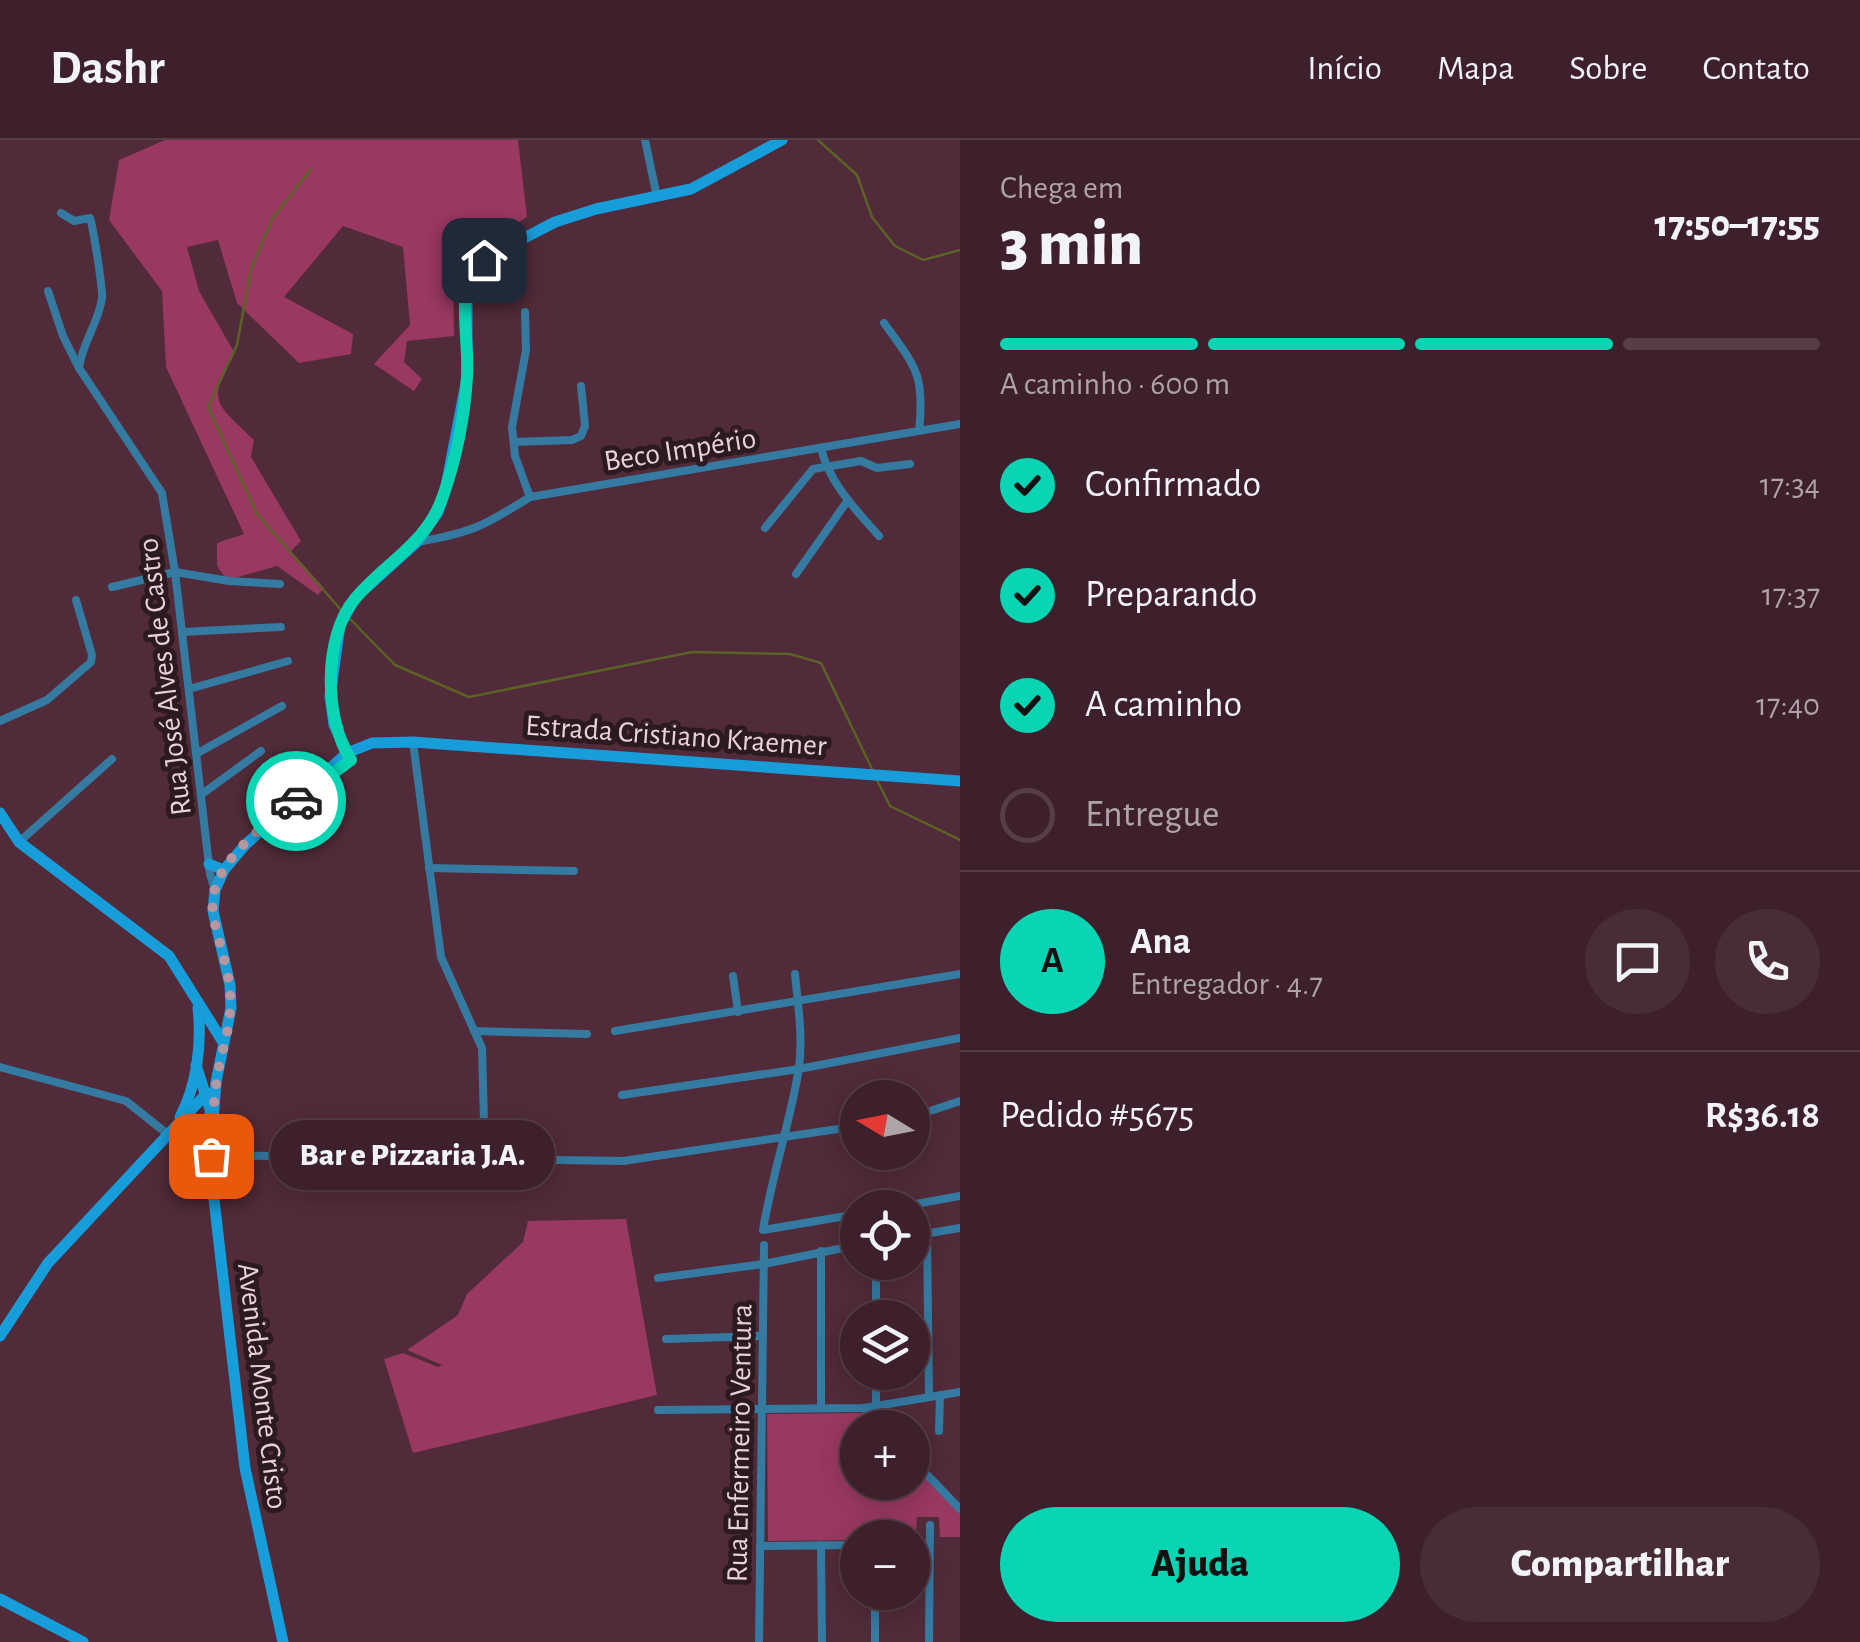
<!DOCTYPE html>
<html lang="pt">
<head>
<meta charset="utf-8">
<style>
  body { margin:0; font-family:"Alegreya Sans",sans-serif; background:#482d37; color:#f1f3f6; height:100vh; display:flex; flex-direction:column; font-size:38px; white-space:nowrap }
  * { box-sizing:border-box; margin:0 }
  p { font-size:32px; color:#ada3a9 }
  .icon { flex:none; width:55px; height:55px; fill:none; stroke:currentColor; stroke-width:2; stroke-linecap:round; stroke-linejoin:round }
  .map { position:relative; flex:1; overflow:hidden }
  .details { display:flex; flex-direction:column; background:#3d202b; width:900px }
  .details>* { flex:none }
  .needle { width:65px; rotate:280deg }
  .buttons { position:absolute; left:840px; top:940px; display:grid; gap:20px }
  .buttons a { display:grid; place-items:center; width:90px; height:90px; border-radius:50%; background:#3d202b; box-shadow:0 5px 25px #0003,0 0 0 2px #563e47; font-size:50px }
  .pin { position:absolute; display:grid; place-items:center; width:85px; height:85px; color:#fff; margin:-42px; border-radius:20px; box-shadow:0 5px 15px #0006 }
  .courier { position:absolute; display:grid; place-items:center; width:100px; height:100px; margin:-50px; border:8px solid #09d5b5; border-radius:50%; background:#fff; color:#222; box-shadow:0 2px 12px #0007 }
  .bubble { position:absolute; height:70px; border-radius:35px; background:#3d202b; box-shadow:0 5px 25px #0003,0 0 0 2px #563e47; font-size:32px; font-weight:800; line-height:70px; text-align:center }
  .head em { font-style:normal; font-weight:800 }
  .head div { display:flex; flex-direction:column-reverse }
  .head { display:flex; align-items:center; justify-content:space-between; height:170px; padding:0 40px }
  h1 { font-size:65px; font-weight:800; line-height:75px }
  .bar { display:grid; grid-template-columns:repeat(4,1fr); gap:15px 10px; align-content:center; height:120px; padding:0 40px }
  .bar i { height:12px; border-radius:8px; background:#563e47 }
  .bar .selected { background:#09d5b5 }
  .bar p { grid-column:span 4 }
  .line { display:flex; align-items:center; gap:25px; padding:0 40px; border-top:2px solid #563e47 }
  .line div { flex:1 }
  .round { display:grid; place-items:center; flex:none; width:105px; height:105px; border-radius:52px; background:#482d37 }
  ol { padding:0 40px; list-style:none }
  li { display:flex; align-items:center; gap:30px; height:110px }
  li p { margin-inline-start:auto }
  li .icon { padding:10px; border-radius:50%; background:#09d5b5; color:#111; stroke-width:4 }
  li:last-child { color:#ada3a9 }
  li i { width:55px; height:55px; border:5px solid #563e47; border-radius:50% }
  .cta { display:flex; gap:20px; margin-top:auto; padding:20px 40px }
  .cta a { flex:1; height:115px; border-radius:60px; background:#09d5b5; color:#111; font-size:40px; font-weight:800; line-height:115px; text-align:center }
  .cta a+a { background:#482d37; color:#f1f3f6 }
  header { display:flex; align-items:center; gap:60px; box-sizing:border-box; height:140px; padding:0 50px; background:#3d202b; border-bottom:2px solid #563e47 }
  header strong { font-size:48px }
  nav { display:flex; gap:55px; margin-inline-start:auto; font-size:35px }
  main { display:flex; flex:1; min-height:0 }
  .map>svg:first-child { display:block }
  .green { fill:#993861 }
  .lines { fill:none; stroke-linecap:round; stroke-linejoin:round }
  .stream { stroke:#5a6325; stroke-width:2.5 }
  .street { stroke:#357aa1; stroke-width:8 }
  .secondary { stroke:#189ddb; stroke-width:11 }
  .done { stroke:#b497a1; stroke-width:10; stroke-dasharray:0 18 }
  .route { stroke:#09d5b5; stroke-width:12 }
  .labels { text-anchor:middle; stroke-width:10; stroke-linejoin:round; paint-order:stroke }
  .street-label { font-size:30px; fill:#ead1d9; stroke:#2b1a20 }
</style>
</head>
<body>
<header>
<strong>Dashr</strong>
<nav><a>Início</a><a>Mapa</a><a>Sobre</a><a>Contato</a></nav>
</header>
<main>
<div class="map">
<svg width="960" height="1502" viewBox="0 0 960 1502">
  <rect width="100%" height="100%" fill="#512b39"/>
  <g class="green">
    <path d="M165 0H518L527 77 463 117 453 131 454 196 407 201 404 222 422 239 414 251 374 224 410 185 403 107 343 86 284 157 353 194 351 214 299 223 237 163 218 100 187 107 199 151 234 212C207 263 215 262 254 300L251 317 301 401 291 411 324 448 318 455 277 426 227 440 217 426V403L244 394 166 227 162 151 109 80 119 20Z"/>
    <polygon points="626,1079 657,1255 413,1313 384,1219 403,1213 438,1227 442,1225 407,1210 458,1175 467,1154 523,1102 528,1081"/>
    <polygon points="863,1273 877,1287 858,1288 858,1342 912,1342 913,1324 960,1373 960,1397 940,1397 939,1377 917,1377 916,1399 858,1398 857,1400 768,1401 767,1274"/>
  </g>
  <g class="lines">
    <g class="stream">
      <polyline points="818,0 857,35 872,77 895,106 923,120 960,110"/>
      <polyline points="311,29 272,79 251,129 237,205 208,267 257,374 341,470"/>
      <polyline points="350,479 395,525 469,557 692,512 790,514 821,523 873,631"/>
      <polyline points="876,638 890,666 960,700"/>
    </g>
    <g class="street">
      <polyline points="645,0 657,57"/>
      <path d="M61 73 74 81 90 78C93 86 103 150 102 158 99 182 82 203 79 228"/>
      <polyline points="48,151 63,196 79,228 162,353 175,432 210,734 215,750"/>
      <polyline points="525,172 526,210 512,287 515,316 530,357"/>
      <path d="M884 183C916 227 925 235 919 291"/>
      <polyline points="514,302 572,300 581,296 585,286 581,246"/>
      <path d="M821 308C829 343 856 370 879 396"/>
      <polyline points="765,388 813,329 861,321 877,328 910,324"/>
      <path d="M417 402C471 393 484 386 530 357L960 284"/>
      <polyline points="796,434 848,360"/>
      <polyline points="112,447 175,432 229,441 280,444"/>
      <polyline points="182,492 281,487"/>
      <polyline points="189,549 288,521"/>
      <polyline points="0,581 47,560 91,522 92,515 76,460"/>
      <polyline points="413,602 441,817 482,908 485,1019"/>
      <polyline points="196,614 282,566"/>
      <polyline points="202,654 261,611"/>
      <polyline points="19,702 112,619"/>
      <polyline points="429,728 574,731"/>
      <path d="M795 834C798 866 803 897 799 928 790 983 772 1035 763 1090L858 1074"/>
      <polyline points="733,836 738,872"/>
      <polyline points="474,891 587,894"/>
      <polyline points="615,891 960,834"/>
      <polyline points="0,927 126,961 170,996"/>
      <polyline points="622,955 799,929 960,898"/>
      <polyline points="912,977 960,961"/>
      <polyline points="211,1015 623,1021 858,986"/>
      <polyline points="894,1068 960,1056"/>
      <polyline points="927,1094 929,1257"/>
      <polyline points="912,1096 960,1088"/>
      <polyline points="821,1111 821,1267"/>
      <polyline points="876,1122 876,1178"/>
      <polyline points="658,1138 764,1124 858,1105"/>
      <polyline points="666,1199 762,1196"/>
      <polyline points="876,1232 876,1266"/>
      <polyline points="864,1268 883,1288"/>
      <polyline points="658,1270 864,1268 960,1252"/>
      <polyline points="939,1291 940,1255"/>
      <polyline points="912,1319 960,1369"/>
      <polyline points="821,1405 822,1502"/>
      <polyline points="760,1406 858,1405"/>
      <polyline points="759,1502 764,1105"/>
      <polyline points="875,1502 875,1452"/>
      <polyline points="929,1502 930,1385"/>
    </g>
    <g class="secondary">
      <polyline points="351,619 334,585 330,556 340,485 355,458 417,402 438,372 445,351 467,238 467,150 473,129 484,119 555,82 596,69 691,49 782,0"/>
      <polyline points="0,673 19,702 169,816 223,902"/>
      <polyline points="209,724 224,730"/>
      <polyline points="196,925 210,969 212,1042 245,1328 283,1502"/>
      <path d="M180 977C197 945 202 904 198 868"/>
      <polyline points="212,994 216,942 231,868 230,845 213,771 215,750 224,730 245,705 347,613 372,603 413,602 960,641"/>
      <polyline points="0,1196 48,1123 207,953"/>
      <polyline points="0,1459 83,1502"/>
    </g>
  </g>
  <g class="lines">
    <path class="done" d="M211 1016C212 990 213 964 217 939 220 916 229 894 230 871 233 837 219 807 213 774 206 726 263 686 296 661"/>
    <path class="route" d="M296 661 351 620C324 579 323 498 354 460 384 423 427 404 443 356 456 320 465 275 467 236 469 208 460 162 469 137 472 129 478 125 484 120"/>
  </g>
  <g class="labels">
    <g class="street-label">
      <text transform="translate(680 309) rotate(-9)" y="10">Beco Império</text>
      <text transform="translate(164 537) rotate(-97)" y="10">Rua José Alves de Castro</text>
      <text transform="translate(676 595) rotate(4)" y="10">Estrada Cristiano Kraemer</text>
      <text transform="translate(263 1246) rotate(83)" y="10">Avenida Monte Cristo</text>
      <text transform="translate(739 1303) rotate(-89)" y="10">Rua Enfermeiro Ventura</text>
    </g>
  </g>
</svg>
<div class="buttons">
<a><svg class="needle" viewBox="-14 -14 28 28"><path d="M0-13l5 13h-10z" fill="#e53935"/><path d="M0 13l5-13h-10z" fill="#ada3a9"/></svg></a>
<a><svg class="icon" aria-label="locate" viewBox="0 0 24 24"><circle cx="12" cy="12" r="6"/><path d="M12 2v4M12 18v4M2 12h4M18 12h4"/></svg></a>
<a><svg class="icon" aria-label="layers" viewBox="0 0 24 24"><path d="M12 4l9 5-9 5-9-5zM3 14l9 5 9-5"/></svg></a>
<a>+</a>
<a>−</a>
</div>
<div class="pin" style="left:211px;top:1016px;background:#ea580c"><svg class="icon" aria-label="bag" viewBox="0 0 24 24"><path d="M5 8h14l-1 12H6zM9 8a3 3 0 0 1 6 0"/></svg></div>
<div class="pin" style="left:484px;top:120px;background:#1f2937"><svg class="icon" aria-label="home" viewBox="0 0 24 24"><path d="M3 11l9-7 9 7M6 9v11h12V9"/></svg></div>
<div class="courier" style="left:296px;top:661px"><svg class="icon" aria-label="car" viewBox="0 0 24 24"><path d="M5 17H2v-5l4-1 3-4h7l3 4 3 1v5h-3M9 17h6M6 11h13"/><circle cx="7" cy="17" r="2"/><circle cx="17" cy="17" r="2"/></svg></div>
<div class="bubble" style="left:270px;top:980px;width:285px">Bar e Pizzaria J.A.</div>
</div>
<section class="details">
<div class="head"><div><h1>3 min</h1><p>Chega em</p></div><em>17:50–17:55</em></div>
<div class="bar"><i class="selected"></i><i class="selected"></i><i class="selected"></i><i></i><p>A caminho · 600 m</p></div>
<ol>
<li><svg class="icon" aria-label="check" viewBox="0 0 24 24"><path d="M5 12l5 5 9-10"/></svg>Confirmado<p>17:34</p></li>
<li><svg class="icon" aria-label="check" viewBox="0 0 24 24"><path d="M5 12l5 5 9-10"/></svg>Preparando<p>17:37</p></li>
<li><svg class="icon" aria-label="check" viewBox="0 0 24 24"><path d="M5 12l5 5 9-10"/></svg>A caminho<p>17:40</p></li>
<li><i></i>Entregue</li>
</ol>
<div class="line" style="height:180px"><b class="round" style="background:#09d5b5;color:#111">A</b><div><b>Ana</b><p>Entregador · 4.7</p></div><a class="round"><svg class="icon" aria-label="chat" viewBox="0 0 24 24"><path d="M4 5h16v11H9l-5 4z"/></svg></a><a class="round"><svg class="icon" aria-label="phone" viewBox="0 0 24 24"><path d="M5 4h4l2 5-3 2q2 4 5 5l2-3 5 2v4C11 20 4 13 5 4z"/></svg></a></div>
<div class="line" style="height:130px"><div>Pedido #5675</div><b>R$36.18</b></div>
<div class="cta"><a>Ajuda</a><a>Compartilhar</a></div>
</section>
</main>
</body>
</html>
